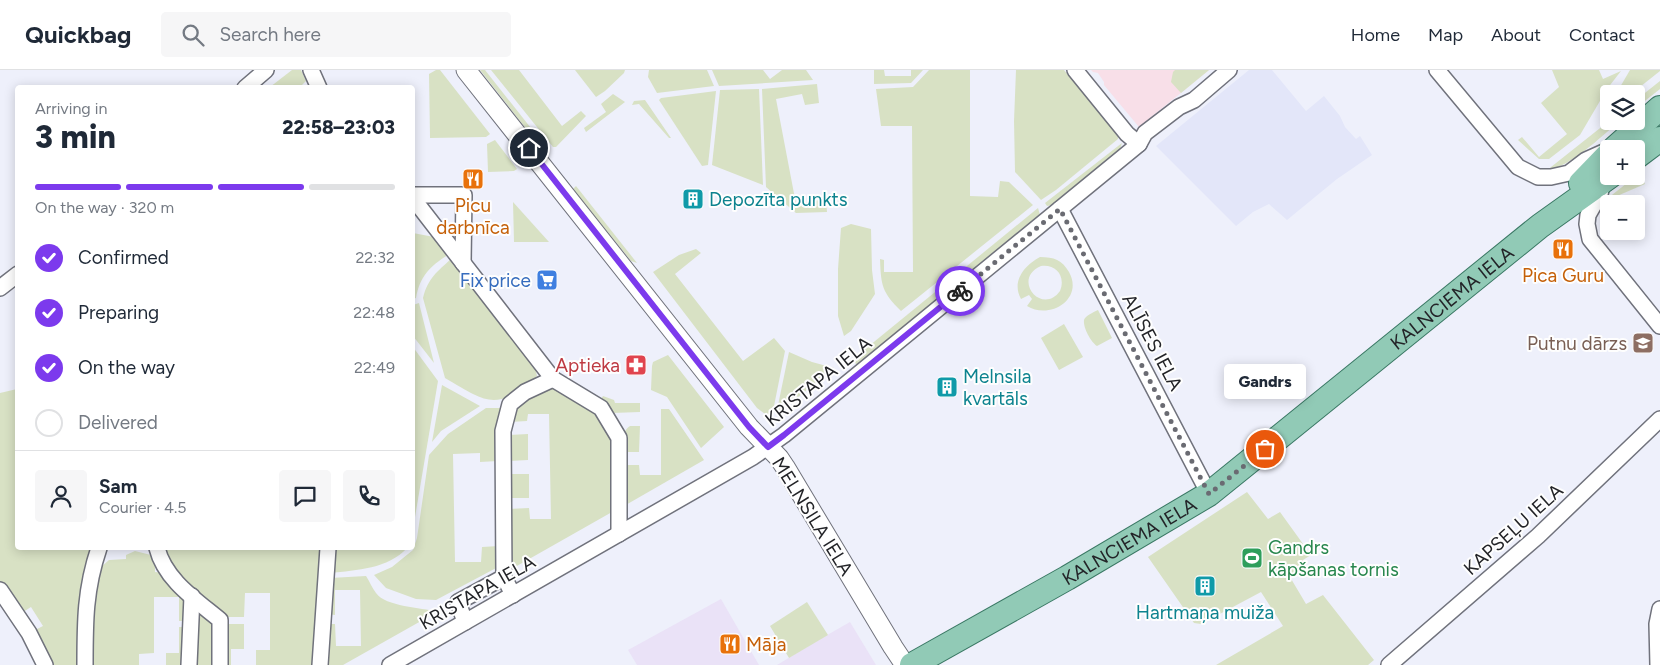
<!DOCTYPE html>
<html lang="en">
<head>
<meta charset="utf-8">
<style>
  body { margin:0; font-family:Figtree,sans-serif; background:#f6f6f7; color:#1f2937; height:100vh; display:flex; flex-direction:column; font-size:19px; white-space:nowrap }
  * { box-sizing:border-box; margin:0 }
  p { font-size:16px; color:#747a83 }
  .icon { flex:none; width:28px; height:28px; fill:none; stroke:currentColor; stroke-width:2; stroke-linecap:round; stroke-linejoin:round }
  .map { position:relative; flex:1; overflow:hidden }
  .details { position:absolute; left:15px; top:15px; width:400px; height:465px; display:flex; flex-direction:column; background:#fff; border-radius:5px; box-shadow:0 2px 12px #0003 }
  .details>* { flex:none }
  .tools { position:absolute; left:1600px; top:15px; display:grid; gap:10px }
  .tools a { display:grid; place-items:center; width:45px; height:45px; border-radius:5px; background:#fff; box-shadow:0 2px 12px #0003; font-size:25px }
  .pin { position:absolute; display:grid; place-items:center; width:42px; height:42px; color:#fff; margin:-21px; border:2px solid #fff; border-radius:50%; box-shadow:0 1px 5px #0007 }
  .courier { position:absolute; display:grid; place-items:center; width:50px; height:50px; margin:-25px; border:4px solid #7c3aed; border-radius:50%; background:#fff; color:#222; box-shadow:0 1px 6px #0007 }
  .bubble { position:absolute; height:35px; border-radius:5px; background:#fff; box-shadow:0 2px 12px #0003; font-size:16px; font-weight:800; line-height:35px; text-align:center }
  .overview em { font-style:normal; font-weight:800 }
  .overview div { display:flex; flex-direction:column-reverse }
  .overview { display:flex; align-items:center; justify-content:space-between; height:85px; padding:0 20px }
  h1 { font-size:32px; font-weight:800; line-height:38px }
  .bar { display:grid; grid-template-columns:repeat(4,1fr); gap:8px 5px; align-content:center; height:60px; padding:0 20px }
  .bar i { height:6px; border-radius:4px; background:#e0e1e3 }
  .bar .current { background:#7c3aed }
  .bar p { grid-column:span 4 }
  .line { display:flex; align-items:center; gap:12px; padding:0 20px; border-top:1px solid #e0e1e3 }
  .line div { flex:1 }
  .round { display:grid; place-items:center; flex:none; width:52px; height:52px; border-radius:5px; background:#f6f6f7 }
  ol { padding:0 20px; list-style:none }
  li { display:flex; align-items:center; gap:15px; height:55px }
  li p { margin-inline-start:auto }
  li .icon { padding:5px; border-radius:50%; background:#7c3aed; color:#fff; stroke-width:4 }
  li:last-child { color:#747a83 }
  li i { width:28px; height:28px; border:2px solid #e0e1e3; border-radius:50% }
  header { display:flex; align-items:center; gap:30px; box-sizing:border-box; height:70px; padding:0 25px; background:#fff; border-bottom:1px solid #e0e1e3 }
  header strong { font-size:24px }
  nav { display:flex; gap:28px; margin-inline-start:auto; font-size:18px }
  .search { width:350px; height:45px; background:#f6f6f7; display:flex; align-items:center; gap:12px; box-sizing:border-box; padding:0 18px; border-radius:5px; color:#747a83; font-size:19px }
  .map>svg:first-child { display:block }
  .commercial { fill:#eae2f7 }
  .industrial { fill:#f8dfe8 }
  .built { fill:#e3e6f9 }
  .green { fill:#d8e1c4; fill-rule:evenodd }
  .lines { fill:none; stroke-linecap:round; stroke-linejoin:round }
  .minor-casing { stroke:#70727c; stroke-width:18 }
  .tertiary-casing { stroke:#70727c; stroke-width:21 }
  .primary-casing { stroke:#3a7864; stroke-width:26 }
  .minor { stroke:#fff; stroke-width:15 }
  .tertiary { stroke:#fff; stroke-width:19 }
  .primary { stroke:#91cab6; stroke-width:24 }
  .done { stroke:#6a6b72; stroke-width:5; stroke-dasharray:0 9 }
  .route { stroke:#7c3aed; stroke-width:6 }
  .labels { text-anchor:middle; stroke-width:4; stroke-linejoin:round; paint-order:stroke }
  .culture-label { font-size:19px; fill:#0d838f; stroke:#fefefe; text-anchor:start }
  .food-label { font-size:19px; fill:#c56008; stroke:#fefefe }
  .shop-label { font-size:19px; fill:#366cbe; stroke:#fefefe; text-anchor:end }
  .street-label { font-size:19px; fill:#232428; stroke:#fefefe }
  .education-label { font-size:19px; fill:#785e54; stroke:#fefefe; text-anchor:end }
  .health-label { font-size:19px; fill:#be3a42; stroke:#fefefe; text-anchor:end }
  .leisure-label { font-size:19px; fill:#27864d; stroke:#fefefe; text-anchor:start }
</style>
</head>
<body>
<header>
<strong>Quickbag</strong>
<div class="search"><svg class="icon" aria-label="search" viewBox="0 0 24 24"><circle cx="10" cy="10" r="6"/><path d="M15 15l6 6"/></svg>Search here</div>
<nav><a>Home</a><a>Map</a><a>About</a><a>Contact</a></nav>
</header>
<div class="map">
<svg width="1660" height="595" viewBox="0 0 1660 595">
  <rect width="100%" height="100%" fill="#eef0fb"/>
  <g class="commercial">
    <polygon points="721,529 759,595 637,595 628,580"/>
    <polygon points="850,552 876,595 777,595 822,568"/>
  </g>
  <polygon class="industrial" points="1091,0 1209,0 1139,57 1104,15 1104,12 1098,3 1093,2"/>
  <polygon class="built" points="1249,0 1272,0 1306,41 1324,26 1340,46 1345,57 1356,69 1360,66 1372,85 1337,109 1287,150 1269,134 1253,142 1236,156 1156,76"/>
  <g class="green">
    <polygon points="292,0 301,0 306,11 300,17 270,17"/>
    <polygon points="436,0 440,0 490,64 486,67 430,68 429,4"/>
    <polygon points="480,0 485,0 549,81 542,79"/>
    <polygon points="491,0 519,0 562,56 581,41 586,46 556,77 553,77"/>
    <polygon points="575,0 625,0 624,3 605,21 596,27"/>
    <polygon points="649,0 707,0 714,16 657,23 648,7"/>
    <polygon points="712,0 763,0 770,9 782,0 806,0 813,10 719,16"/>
    <polygon points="874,0 884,0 885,6 911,6 911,0 923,0 911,13 874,14"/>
    <path d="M929 0H970V126L998 127 1000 111 1009 112 1033 135 901 241C882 222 881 216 880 189L884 190V202H913L912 56H881L876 19 913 17Z"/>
    <polygon points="1016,0 1064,0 1118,66 1118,69 1056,120 1041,130 1015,102 1014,51"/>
    <polygon points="1175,0 1209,0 1181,23 1171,12 1173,2"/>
    <polygon points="1552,0 1599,0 1603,9 1621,1 1607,19 1580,65 1549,89 1539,89 1518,70 1522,67 1539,87 1567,64 1541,33 1559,17"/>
    <polygon points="1630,0 1660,0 1660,1 1631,24 1616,24"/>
    <polygon points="1660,11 1660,19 1636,38 1636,30"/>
    <polygon points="817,14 819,33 805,35 802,24 776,29 796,134 826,129 827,142 796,143 766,117 762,19"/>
    <polygon points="759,19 763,115 712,95 720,20"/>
    <polygon points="716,21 708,95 702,96 659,30 661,28"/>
    <polygon points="613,24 625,32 586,62 584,58 606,42 601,34"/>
    <polygon points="645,30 671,68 669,68 639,34 632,35 634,31"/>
    <path d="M1609 51H1620C1598 69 1573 95 1546 101Z"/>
    <polygon points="495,70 517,99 514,101 488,102 487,74"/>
    <polygon points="1122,73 1120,79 1052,135 1047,136 1045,133"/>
    <polygon points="1639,103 1645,114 1603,132 1636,106"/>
    <polygon points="576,116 637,193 631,191 573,119"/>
    <polygon points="513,132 549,172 514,172"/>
    <polygon points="1038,138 1040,145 861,293 856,294 853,289"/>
    <polygon points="851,154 871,159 872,200 875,224 851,261 844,266 838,246 838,199 841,158"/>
    <path d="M413 163 434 167 448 185C430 196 420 206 416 228L413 229Z"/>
    <polygon points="696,179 701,183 675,204 743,291 774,268 785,281 772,346 765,344 757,338 653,202 679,185"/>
    <path d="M1040 187C1054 187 1062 190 1069 202 1084 229 1050 250 1027 236L1032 229 1029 225 1021 229C1011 211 1025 195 1040 187ZM1041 196C1056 194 1066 206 1060 221 1042 246 1011 209 1041 196Z"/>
    <path d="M452 188 485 230 509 265 535 297 537 306C496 342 488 333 445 308L423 228C428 208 437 202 452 188Z"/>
    <polygon points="419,233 434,293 413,266 413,235"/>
    <path d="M1098 240 1112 268 1097 276C1091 272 1083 258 1084 250 1085 246 1094 242 1098 240Z"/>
    <polygon points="1064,254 1083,287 1059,300 1041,268"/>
    <polygon points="413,277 438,311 413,459 412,277"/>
    <polygon points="789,282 812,292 834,298 776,345"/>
    <polygon points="668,285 724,357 701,378 667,327 651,320 652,296 653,292"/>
    <polygon points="442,315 480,336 441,361 432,372"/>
    <path d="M557 316C571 326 597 339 605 354 619 377 612 416 612 442L508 501V439L529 438 530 449H551L549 344H528L527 351 510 352 511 343 529 324Z"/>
    <polygon points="17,319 18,478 94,478 80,595 49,595 33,561 43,556 31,537 20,544 0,513 0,323"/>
    <polygon points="603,326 614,330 615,333 640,333 640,342 612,343 600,331"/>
    <polygon points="486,338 505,338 498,391 480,392 480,383 453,384 455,492 481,492 482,477 499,476 498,497 436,530 416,529 386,518 374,505 392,497 413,480 417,468 429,385 448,364"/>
    <polygon points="661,339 669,339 704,390 624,436 625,398 628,395 639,395 640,405 661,405"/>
    <path d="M630 356H640L639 382H627C623 372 620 363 630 356Z"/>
    <polygon points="528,364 528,390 509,391 509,365"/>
    <polygon points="509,404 529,404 529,428 510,428"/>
    <polygon points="1247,422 1268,449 1280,442 1311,485 1303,490 1306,498 1290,507 1306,534 1323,525 1374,590 1368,595 1216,595 1283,556 1261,522 1201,554 1194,553 1148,487"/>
    <polygon points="161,478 325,478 316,595 256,595 256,580 270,580 270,523 245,523 244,547 223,547 172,498"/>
    <path d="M331 478H348L349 480H372L373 478H407C388 499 357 500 330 503Z"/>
    <polygon points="135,481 155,486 155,502 164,503 184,525 186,551 179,551 179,527 154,527 154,583 139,584 139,595 90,595 90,551 99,499 109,490 126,489 126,485"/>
    <path d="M366 506C370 512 372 518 376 523 386 537 421 537 437 542L343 595H325L327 554H335L336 576H361L360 520H335V545L328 544 330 508Z"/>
    <polygon points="807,532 828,565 789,588 770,556"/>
    <polygon points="195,537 218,553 218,595 194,595"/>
    <polygon points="224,554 244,554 244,579 231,579 231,595 224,595"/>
    <polygon points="179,557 186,557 185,595 166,595 166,583 179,583"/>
  </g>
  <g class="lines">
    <g class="minor-casing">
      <g id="minor">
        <polyline points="311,0 319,18"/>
        <polyline points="1075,0 1127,64 1139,74"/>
        <polyline points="1437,0 1518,97 1538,107 1551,107 1569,103 1586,90 1606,81"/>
        <polyline points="245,18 266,0"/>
        <polyline points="1603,112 1600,124 1588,145 1587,154 1590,169 1660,256"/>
        <polyline points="412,125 464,125 463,193"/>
        <polyline points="412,127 553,309 525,322 510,334 503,361 504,507 513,525"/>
        <polyline points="1060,139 1209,424"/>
        <polyline points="0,218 18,204"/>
        <polyline points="553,309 601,338 619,368 619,464"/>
        <path d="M157 478C165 510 196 530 220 550V595"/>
        <polyline points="0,520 29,563 45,595"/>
        <polyline points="465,552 458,532 504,507"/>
        <path d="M85 595C85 552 85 519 99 478"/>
        <polyline points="189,595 192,526"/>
        <polyline points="320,595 328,478"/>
        <polyline points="390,595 753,387 784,365 1139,74 1145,63 1179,37 1194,30 1229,0"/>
        <polyline points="1389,595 1538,466 1660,349"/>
        <polyline points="1658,595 1657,554 1660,539"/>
      </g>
    </g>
    <g class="tertiary-casing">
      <polyline id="tertiary" points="466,0 749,357 779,388 785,397 893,577 905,595"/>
    </g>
    <g class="primary-casing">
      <g id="primary">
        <polyline points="1614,79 1660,38"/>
        <polyline points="1636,87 1660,69"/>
        <polyline points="1581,113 1609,84"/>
        <path id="s1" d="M912 595 1067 508 1209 424 1540 156 1610 106"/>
      </g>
    </g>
    <use href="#minor" class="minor"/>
    <use href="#tertiary" class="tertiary"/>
    <use href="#primary" class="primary"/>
  </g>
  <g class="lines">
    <polyline class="done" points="960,221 1060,139 1209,424 1265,379"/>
    <polyline class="route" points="529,78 749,357 768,377 784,365 960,221"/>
  </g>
  <defs>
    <g id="restaurant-square" transform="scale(1.125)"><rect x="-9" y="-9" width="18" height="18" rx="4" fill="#e8710a" stroke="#fefefe"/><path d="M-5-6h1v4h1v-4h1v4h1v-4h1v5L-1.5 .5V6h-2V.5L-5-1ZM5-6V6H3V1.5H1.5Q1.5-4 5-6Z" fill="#fff"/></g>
    <g id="building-square" transform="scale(1.125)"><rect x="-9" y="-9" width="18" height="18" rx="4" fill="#0f9aa8" stroke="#fefefe"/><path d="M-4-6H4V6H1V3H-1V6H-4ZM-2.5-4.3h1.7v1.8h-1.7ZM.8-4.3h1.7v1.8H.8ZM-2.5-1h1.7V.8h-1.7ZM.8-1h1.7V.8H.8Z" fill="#fff"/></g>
    <g id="supermarket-square" transform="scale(1.125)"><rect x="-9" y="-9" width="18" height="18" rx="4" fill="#3f7fe0" stroke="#fefefe"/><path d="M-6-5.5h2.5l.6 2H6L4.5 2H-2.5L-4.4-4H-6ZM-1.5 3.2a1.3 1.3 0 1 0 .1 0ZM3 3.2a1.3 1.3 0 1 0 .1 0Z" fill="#fff"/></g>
    <g id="school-square" transform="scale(1.125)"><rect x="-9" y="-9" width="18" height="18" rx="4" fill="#8d6e63" stroke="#fefefe"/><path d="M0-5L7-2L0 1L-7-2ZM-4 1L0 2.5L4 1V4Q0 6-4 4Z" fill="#fff"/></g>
    <g id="pharmacy-square" transform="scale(1.125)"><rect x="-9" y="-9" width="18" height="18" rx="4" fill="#e0444e" stroke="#fefefe"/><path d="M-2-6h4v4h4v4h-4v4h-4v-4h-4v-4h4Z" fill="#fff"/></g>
    <g id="stadium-square" transform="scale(1.125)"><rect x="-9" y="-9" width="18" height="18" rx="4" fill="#2e9e5b" stroke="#fefefe"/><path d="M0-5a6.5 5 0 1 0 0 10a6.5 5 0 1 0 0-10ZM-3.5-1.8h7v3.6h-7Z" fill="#fff"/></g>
  </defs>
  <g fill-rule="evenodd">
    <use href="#restaurant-square" x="473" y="109"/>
    <use href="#building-square" x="693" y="129"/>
    <use href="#restaurant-square" x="1563" y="179"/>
    <use href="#supermarket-square" x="547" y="210"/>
    <use href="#school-square" x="1643" y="273"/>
    <use href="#pharmacy-square" x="636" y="295"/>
    <use href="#building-square" x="947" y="317"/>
    <use href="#stadium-square" x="1252" y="488"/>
    <use href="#building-square" x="1205" y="516"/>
    <use href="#restaurant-square" x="730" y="574"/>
  </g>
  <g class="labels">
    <g class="culture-label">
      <text x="709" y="136">Depozīta punkts</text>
      <text x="963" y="313">Melnsila<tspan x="963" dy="22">kvartāls</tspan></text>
      <text x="1205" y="549" text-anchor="middle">Hartmaņa muiža</text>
    </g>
    <g class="food-label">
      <text x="473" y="142">Picu<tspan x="473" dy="22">darbnīca</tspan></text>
      <text x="1563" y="212">Pica Guru</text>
      <text x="746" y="581" text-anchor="start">Māja</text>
    </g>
    <g class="shop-label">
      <text x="531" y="217">Fix price</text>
    </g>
    <g class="street-label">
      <text dy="7" stroke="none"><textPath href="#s1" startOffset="655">KALNCIEMA IELA</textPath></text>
      <text transform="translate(1153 272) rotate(62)" y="7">ALĪSES IELA</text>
      <text transform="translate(818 311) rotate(-39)" y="7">KRISTAPA IELA</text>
      <text transform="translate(813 446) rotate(58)" y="7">MELNSILA IELA</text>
      <text transform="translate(1513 459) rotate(-42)" y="7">KAPSEĻU IELA</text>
      <text dy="7" stroke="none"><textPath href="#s1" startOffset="250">KALNCIEMA IELA</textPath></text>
      <text transform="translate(477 522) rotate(-30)" y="7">KRISTAPA IELA</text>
    </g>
    <g class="education-label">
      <text x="1627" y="280">Putnu dārzs</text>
    </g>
    <g class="health-label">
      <text x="620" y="302">Aptieka</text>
    </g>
    <g class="leisure-label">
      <text x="1268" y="484">Gandrs<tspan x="1268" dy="22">kāpšanas tornis</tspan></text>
    </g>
  </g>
</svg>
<div class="tools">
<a><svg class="icon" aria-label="layers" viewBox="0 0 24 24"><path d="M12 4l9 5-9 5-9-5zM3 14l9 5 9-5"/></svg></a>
<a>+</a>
<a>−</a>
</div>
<div class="pin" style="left:1265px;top:379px;background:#ea580c"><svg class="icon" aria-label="bag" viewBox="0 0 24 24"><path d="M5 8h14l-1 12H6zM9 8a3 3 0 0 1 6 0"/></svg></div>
<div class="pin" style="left:529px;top:78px;background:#1f2937"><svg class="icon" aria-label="home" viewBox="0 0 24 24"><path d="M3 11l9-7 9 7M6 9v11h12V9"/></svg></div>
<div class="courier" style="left:960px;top:221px"><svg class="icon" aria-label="bike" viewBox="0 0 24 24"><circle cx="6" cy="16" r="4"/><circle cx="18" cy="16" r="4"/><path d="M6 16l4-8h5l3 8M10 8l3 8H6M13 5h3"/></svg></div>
<div class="bubble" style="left:1224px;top:294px;width:82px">Gandrs</div>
<section class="details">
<div class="overview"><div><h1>3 min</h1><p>Arriving in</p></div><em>22:58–23:03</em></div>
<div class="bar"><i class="current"></i><i class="current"></i><i class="current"></i><i></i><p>On the way · 320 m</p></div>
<ol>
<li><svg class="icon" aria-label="check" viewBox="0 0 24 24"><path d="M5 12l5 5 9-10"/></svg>Confirmed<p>22:32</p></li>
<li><svg class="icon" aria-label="check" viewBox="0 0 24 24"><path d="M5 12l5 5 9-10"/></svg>Preparing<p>22:48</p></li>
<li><svg class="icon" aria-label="check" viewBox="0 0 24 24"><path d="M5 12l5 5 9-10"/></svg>On the way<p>22:49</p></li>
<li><i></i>Delivered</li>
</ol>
<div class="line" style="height:90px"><a class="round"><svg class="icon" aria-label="person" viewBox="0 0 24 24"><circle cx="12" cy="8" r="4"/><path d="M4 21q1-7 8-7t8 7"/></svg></a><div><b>Sam</b><p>Courier · 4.5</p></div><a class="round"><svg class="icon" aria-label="chat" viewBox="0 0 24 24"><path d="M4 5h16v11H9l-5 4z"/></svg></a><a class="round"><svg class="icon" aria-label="phone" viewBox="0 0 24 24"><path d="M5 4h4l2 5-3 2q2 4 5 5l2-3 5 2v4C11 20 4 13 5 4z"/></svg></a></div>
</section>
</div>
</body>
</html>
